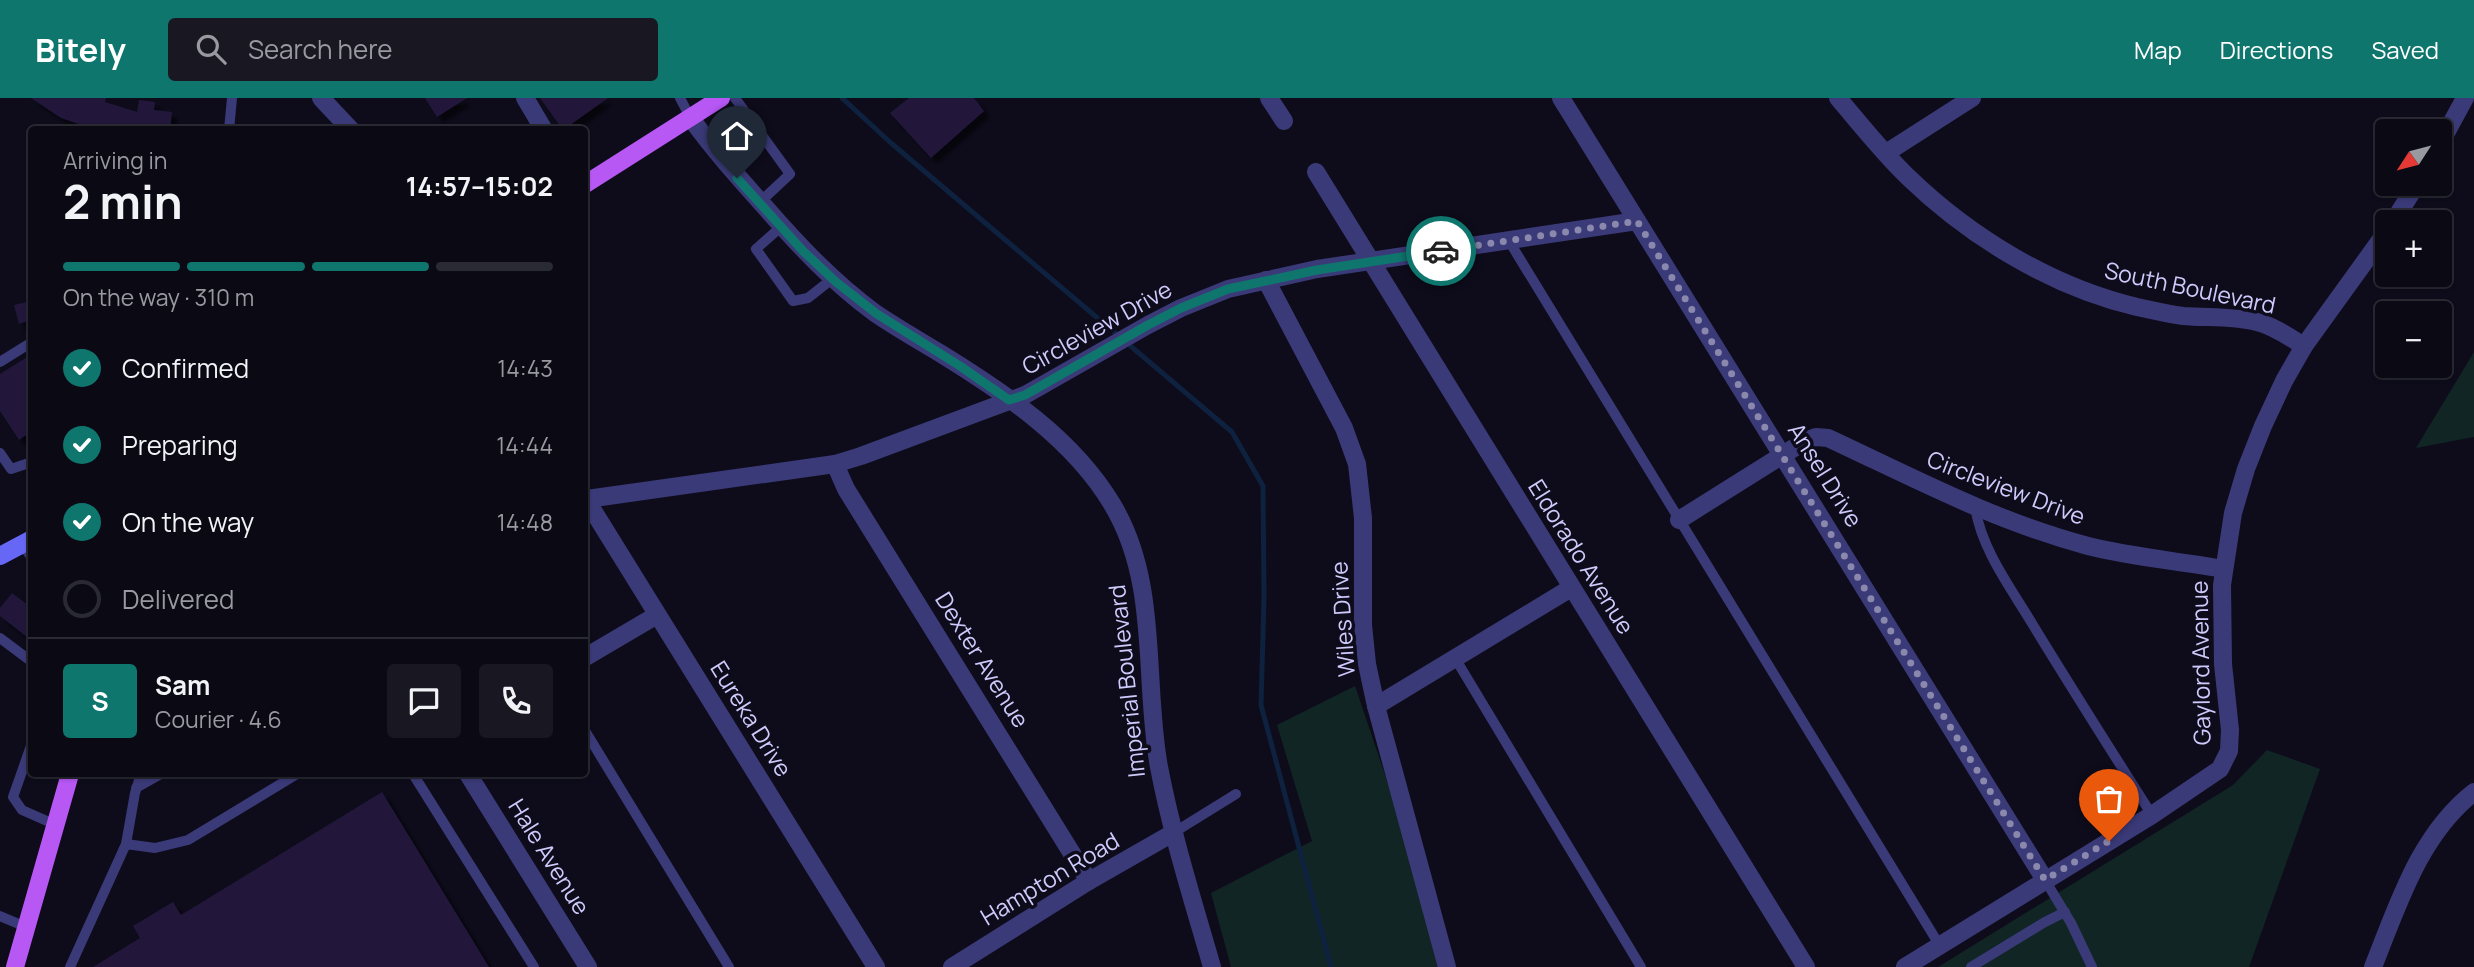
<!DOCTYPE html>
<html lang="en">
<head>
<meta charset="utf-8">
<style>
  body { margin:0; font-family:Manrope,sans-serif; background:#181722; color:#f1f3f6; height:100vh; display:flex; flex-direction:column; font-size:26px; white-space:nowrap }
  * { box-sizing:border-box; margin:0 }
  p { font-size:23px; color:#999aa0 }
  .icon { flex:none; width:38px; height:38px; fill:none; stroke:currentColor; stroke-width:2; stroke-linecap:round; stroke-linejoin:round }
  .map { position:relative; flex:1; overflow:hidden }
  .side { position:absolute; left:28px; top:28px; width:560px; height:651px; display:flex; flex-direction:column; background:#0a0914; border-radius:7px; box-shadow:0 2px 5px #0004,0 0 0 2px #2a2a34 }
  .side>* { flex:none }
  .needle { width:46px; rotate:234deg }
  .buttons { position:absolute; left:2375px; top:21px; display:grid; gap:14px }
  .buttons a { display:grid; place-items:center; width:77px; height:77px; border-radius:7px; background:#0a0914; box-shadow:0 2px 5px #0004,0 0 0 2px #2a2a34; font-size:35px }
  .pin { position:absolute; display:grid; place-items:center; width:60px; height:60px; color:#fff; margin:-72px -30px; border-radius:50% 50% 50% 0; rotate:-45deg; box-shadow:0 0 7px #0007 }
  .pin .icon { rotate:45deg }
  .courier { position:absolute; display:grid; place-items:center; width:70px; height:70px; margin:-35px; border:5px solid #0f766e; border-radius:50%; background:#fff; color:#222; box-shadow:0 2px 9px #0007 }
  .headline em { font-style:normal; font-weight:700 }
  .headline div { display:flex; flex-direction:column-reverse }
  .headline { display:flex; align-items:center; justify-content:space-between; height:119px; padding:0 35px }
  h1 { font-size:46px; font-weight:700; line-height:52px }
  .bar { display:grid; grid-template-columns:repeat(4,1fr); gap:10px 7px; align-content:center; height:84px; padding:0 35px }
  .bar i { height:9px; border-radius:5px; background:#2a2a34 }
  .bar .on { background:#0f766e }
  .bar p { grid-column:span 4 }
  .line { display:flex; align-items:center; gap:18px; padding:0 35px; border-top:2px solid #2a2a34 }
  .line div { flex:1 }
  .round { display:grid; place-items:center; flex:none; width:74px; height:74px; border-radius:7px; background:#181722 }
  ol { padding:0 35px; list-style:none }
  li { display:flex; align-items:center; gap:21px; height:77px }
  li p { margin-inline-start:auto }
  li .icon { padding:7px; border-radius:50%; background:#0f766e; color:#fff; stroke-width:4 }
  li:last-child { color:#999aa0 }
  li i { width:38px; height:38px; border:4px solid #2a2a34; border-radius:50% }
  header { display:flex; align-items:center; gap:42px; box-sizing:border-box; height:98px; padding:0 35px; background:#0f766e; color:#fff }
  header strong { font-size:33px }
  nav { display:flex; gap:38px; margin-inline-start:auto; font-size:24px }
  .search { width:490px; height:63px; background:#181722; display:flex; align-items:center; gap:18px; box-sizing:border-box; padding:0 24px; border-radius:7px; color:#999aa0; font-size:26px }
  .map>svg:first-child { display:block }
  .green { fill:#102524 }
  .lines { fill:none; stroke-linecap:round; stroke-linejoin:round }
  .stream { stroke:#0e213e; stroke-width:5 }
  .building { fill:#20193b; filter:url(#shadow) }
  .service { stroke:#3b3a78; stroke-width:10 }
  .minor { stroke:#3b3a78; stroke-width:18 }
  .secondary { stroke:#6767f6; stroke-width:18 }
  .primary { stroke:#b758f5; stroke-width:18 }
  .done { stroke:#8b88ad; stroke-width:7; stroke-dasharray:0 12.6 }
  .route { stroke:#0f766e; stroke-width:9 }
  .labels { text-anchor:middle; stroke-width:7; stroke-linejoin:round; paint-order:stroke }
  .street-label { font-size:23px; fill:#cecafc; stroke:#0e0c1b }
</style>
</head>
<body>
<header>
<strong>Bitely</strong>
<div class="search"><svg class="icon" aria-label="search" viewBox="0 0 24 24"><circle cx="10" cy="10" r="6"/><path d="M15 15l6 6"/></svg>Search here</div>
<nav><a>Map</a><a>Directions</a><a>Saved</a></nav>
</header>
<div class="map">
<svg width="2474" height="869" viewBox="0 0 2474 869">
  <defs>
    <filter id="shadow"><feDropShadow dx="6" dy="6" stdDeviation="2" flood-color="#0009"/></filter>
  </defs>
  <rect width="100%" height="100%" fill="#0e0c1b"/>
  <g class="green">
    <polygon points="2474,254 2474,339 2416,350"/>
    <polygon points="1355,588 1450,869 1231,869 1211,795 1312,743 1277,627"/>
    <polygon points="2267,652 2320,671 2249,869 1938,869 2233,687"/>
  </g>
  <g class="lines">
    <polyline class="stream" points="842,0 891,45 1232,334 1263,388 1264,499 1261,607 1331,869"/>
  </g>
  <g class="building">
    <polygon points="31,0 106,0 105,4 137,14 139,2 155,4 154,12 172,14 170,32 96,32 61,20"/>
    <polygon points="425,0 467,0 437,19"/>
    <polygon points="540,0 608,0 563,32"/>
    <polygon points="909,0 974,0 984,13 931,60 890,15"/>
    <polygon points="32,203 32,222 19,226 14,207"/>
    <polygon points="32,256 32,333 19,342 0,313 0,276"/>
    <polygon points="12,495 32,510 32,543 0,518 0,510"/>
    <polygon points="382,694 489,869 93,869 140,840 133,828 173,804 181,817"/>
  </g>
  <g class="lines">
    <g class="service">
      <polyline points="680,0 690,19"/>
      <polyline points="735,0 790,76 760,104"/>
      <polyline points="229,32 232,0"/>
      <polyline points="782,128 756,151 793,203 808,200 832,181"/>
      <polyline points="1509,143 1940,848"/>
      <polyline points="0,264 32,244"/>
      <polyline points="0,355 11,371 32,364"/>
      <path d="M1975 409C1982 453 2011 490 2033 527 2072 591 2112 654 2152 717"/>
      <polyline points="22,446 32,460"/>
      <polyline points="0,540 32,564"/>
      <polyline points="1455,560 1641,869"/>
      <polyline points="584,631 729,869"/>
      <polyline points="32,645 13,699 22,712 56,727"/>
      <polyline points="413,676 534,869"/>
      <polyline points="136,690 161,676"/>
      <polyline points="1173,735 1236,696"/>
      <polyline points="126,746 135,695 141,676"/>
      <polyline points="2045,782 2071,825 2092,869"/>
      <polyline points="0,818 26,829"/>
      <polyline points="70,869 126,746 155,750 188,742 297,676"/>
      <polyline points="1971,869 2045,824 2065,814"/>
    </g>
    <g class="minor">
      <polyline points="321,0 351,32"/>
      <polyline points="525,0 544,32"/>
      <polyline points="1269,0 1284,23"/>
      <polyline points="1561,0 2045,782"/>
      <path d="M1838 0C1861 27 1883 55 1908 79 1970 139 2052 189 2137 209 2152 212 2168 216 2183 218 2208 220 2233 218 2257 224 2274 228 2289 239 2304 248"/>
      <path d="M690 19C713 51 739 80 765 109 799 148 833 184 875 215 897 230 920 243 943 257 1006 296 1073 341 1112 406 1160 485 1143 582 1159 669 1172 737 1193 803 1212 869"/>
      <polyline points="2440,46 2465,0"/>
      <polyline points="1886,55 1972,0"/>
      <polyline points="1316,74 1806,869"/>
      <polyline points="2393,124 2417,86"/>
      <polyline points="1266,182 1344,330 1357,366 1363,420 1363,527 1367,566 1376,608 1447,869"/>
      <polyline points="835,366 846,391 1089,783"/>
      <polyline points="584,398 876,869"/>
      <polyline points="587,401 835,366 861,358 1025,297 1148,227 1181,210 1228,191 1317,171 1637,123"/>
      <path d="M1679 422 1805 343 1816 339 1828 340C1914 380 1994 423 2088 448 2132 459 2179 463 2224 471"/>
      <polyline points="584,560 657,517"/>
      <polyline points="1376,608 1571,490"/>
      <polyline points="468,676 588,869"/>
      <polyline points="952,869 1089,783 1173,735"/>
      <polyline points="1905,869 2152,717 2220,671 2229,653 2230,632 2223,566 2222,487 2233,415 2246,371 2263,328 2284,283 2304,248 2387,133"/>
      <path d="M2373 869C2398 807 2419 737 2474 694"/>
    </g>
    <polyline class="secondary" points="0,458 32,441"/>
    <g class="primary">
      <polyline points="584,87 721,0"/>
      <polyline points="15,869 70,676"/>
    </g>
  </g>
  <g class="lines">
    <polyline class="done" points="1441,153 1637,123 2045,782 2109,743"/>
    <polyline class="route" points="737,80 803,153 836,184 877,216 960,268 1009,302 1025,297 1148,227 1181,210 1228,191 1317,172 1441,153"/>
  </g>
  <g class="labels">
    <g class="street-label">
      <text transform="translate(2190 190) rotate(12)" y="8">South Boulevard</text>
      <text transform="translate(1097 230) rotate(-29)" y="8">Circleview Drive</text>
      <text transform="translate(1825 377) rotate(58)" y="8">Ansel Drive</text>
      <text transform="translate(2006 390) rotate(21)" y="8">Circleview Drive</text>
      <text transform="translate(1581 459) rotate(58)" y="8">Eldorado Avenue</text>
      <text transform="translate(1343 521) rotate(-94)" y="8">Wiles Drive</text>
      <text transform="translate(982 562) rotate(58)" y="8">Dexter Avenue</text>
      <text transform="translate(2201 565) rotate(-91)" y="8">Gaylord Avenue</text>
      <text transform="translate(1127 583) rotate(-96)" y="8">Imperial Boulevard</text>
      <text transform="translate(751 621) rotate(58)" y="8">Eureka Drive</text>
      <text transform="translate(549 759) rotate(58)" y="8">Hale Avenue</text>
      <text transform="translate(1050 781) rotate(-31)" y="8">Hampton Road</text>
    </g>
  </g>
</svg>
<div class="buttons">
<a><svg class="needle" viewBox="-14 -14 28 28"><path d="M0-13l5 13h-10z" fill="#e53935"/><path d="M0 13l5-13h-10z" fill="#999aa0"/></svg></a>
<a>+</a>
<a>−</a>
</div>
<div class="pin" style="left:2109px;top:743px;background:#ea580c"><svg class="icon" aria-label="bag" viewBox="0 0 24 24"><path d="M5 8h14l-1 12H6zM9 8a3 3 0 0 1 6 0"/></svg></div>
<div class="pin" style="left:737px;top:80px;background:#1f2937"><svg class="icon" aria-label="home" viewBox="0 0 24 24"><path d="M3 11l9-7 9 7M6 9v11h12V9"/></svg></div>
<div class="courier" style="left:1441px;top:153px"><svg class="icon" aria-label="car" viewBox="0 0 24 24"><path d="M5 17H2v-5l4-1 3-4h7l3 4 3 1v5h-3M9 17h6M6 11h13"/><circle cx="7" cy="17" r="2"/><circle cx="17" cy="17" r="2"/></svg></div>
<section class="side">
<div class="headline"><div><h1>2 min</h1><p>Arriving in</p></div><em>14:57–15:02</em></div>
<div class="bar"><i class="on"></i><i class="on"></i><i class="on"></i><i></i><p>On the way · 310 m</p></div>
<ol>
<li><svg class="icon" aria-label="check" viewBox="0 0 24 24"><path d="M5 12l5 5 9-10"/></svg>Confirmed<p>14:43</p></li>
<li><svg class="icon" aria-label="check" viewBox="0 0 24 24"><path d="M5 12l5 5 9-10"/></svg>Preparing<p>14:44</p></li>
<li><svg class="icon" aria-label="check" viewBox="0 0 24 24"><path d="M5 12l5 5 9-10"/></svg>On the way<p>14:48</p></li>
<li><i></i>Delivered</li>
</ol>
<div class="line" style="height:126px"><b class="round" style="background:#0f766e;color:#fff">S</b><div><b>Sam</b><p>Courier · 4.6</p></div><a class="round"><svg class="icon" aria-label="chat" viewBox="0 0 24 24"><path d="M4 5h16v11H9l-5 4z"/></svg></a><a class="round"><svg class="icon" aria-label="phone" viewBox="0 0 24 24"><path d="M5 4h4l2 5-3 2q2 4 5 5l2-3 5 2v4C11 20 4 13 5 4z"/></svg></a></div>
</section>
</div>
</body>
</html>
